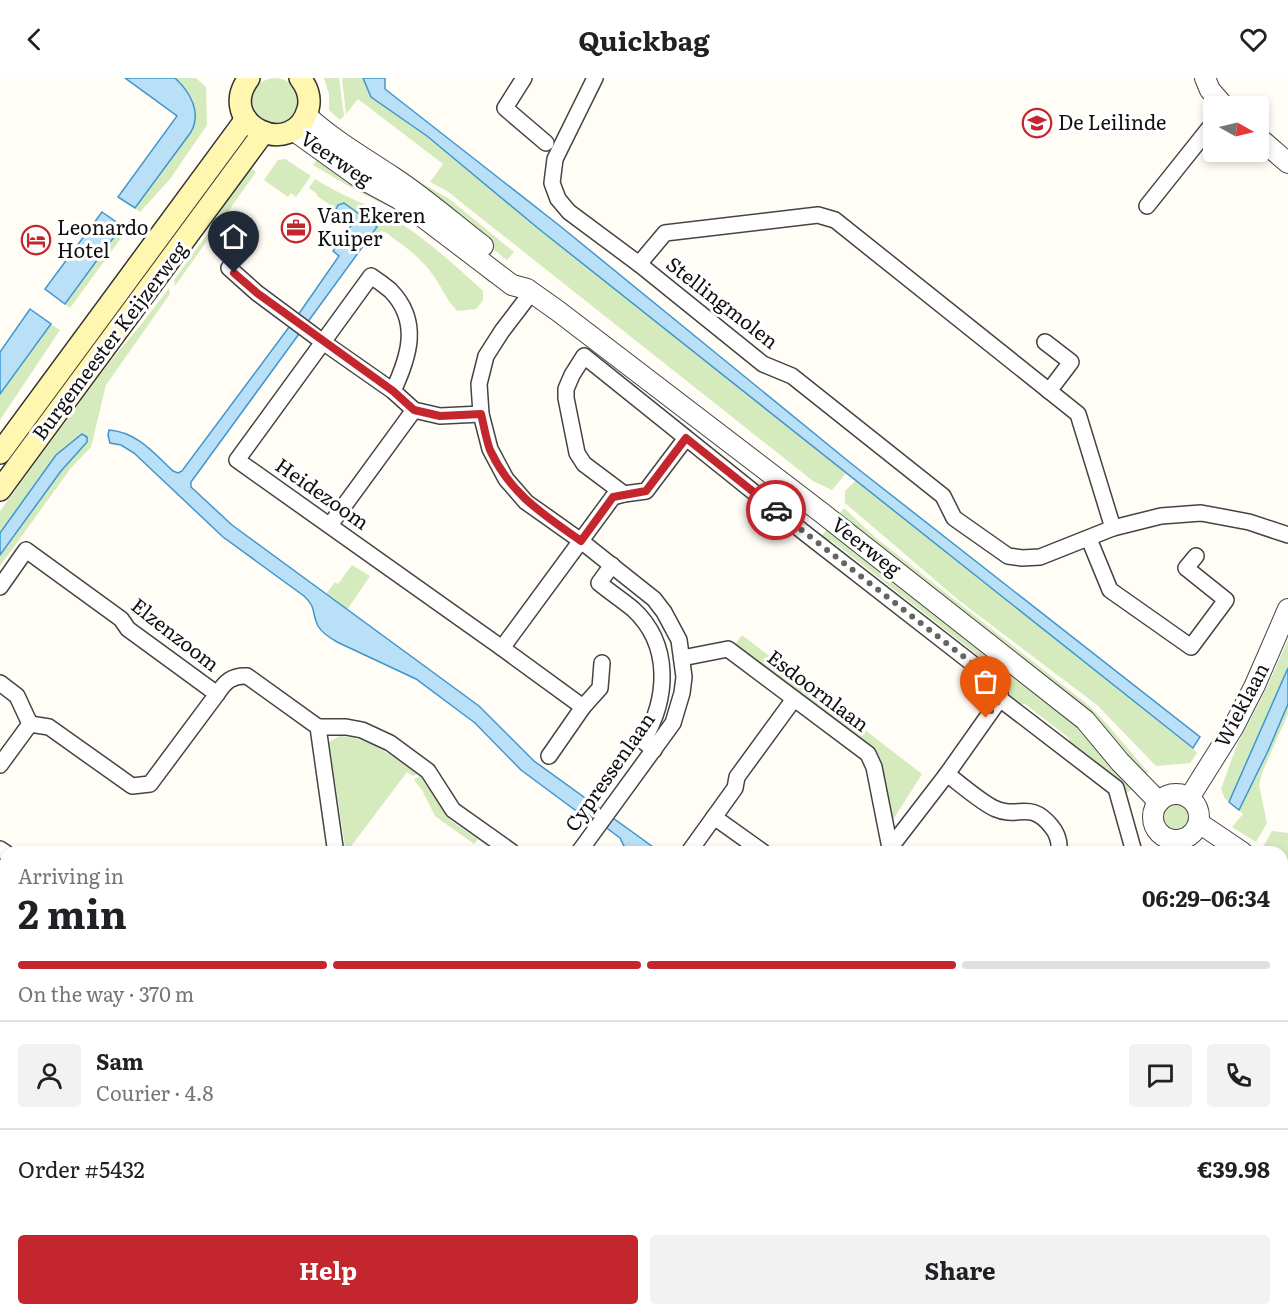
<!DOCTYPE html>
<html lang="en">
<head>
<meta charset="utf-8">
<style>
  body { margin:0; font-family:Literata,serif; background:#f2f2f2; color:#202124; height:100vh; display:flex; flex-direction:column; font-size:22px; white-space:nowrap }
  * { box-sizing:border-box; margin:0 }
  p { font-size:20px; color:#757577 }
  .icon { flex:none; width:33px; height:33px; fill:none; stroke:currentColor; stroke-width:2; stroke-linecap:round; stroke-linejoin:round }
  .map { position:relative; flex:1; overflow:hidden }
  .sheet { position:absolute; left:0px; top:768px; width:1288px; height:470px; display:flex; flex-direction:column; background:#fff; border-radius:18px 18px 0 0; box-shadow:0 3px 9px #0003 }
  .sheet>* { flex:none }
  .needle { width:39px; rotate:98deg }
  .buttons { position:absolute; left:1203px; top:18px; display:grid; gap:12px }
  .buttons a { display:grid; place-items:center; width:66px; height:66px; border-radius:6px; background:#fff; box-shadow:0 3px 9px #0003; font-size:30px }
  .pin { position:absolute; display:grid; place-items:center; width:51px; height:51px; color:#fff; margin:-62px -26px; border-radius:50% 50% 50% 0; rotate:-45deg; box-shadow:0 0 6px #0007 }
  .pin .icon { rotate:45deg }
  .courier { position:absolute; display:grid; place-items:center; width:60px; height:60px; margin:-30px; border:4px solid #c4262e; border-radius:50%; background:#fff; color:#222; box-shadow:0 2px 8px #0007 }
  .head em { font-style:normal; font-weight:700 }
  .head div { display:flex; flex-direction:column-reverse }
  .head { display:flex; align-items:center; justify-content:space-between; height:102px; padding:0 18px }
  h1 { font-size:39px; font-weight:700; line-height:45px }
  .bar { display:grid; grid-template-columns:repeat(4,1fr); gap:9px 6px; align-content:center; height:72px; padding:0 18px }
  .bar i { height:8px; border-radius:4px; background:#e0e0e0 }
  .bar .active { background:#c4262e }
  .bar p { grid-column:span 4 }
  .line { display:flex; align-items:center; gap:15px; padding:0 18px; border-top:2px solid #e0e0e0 }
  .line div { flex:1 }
  .round { display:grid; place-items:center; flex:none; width:63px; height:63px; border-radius:6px; background:#f2f2f2 }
  .cta { display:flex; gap:12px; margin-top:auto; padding:12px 18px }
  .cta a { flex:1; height:69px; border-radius:6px; background:#c4262e; color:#fff; font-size:24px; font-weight:700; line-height:69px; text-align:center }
  .cta a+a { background:#f2f2f2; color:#202124 }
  header { display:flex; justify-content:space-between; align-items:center; height:78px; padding:0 18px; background:#fff; font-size:27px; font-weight:700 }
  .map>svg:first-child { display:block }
  .green { fill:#d5ebbd }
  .water { fill:#b9e0f7; stroke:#3f96cf; stroke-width:1.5 }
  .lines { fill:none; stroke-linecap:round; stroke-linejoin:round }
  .minor-casing { stroke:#444; stroke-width:18 }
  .tertiary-casing { stroke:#444; stroke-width:22 }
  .secondary-casing { stroke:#333; stroke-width:24 }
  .minor { stroke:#fff; stroke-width:15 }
  .tertiary { stroke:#fff; stroke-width:20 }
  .secondary { stroke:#fff6b0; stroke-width:21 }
  .done { stroke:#646461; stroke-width:6; stroke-dasharray:0 10.8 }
  .route { stroke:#c4262e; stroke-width:8 }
  .labels { text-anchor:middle; stroke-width:6; stroke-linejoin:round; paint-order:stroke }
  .poi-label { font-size:20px; fill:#111; stroke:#fff; text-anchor:start }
  .street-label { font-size:20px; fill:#111; stroke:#fff }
</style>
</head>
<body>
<header><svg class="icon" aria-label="back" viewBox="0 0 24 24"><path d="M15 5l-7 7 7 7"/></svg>Quickbag<svg class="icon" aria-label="heart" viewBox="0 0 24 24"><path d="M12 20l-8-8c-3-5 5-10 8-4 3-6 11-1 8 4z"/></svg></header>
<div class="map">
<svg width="1288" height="1237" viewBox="0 0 1288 1237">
  <rect width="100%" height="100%" fill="#fffdf5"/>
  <g class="green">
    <circle cx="275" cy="23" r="23"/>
    <polygon points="175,0 196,0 206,9 207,47 170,101 140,134 135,130 193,51 193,22 187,12"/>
    <polygon points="324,0 339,0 344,38 340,42 329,32 329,16"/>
    <polygon points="342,0 363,0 371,19 427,58 539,151 846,395 832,412 813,403 447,113 430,104 443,86 358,21 346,36"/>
    <polygon points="320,77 495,198 489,205 468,184 402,135 357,113 313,87"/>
    <polygon points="285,81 311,98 296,119 291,115 288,119 264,102 278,82"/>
    <polygon points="245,85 256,94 175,208 174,202 215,145"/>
    <polygon points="400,93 448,120 514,174 507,182 418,111"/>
    <path d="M315 101C340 117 367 126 393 141 422 157 458 190 483 213V222L476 231 457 233C444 219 438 200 424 186 414 174 399 165 387 155L381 153 368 171 363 169 377 149 338 127 336 131 317 118V116L309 110Z"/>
    <polygon points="122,148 127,152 70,230 65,226"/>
    <polygon points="169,210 170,216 106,307 91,369 71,390 0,488 0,477 61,393 87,364 87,359 76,360 56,377 0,455 0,433 109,285 143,244"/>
    <polygon points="51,246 60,252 0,342 0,316"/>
    <polygon points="856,402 1193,670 1197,675 1190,685 1156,688 1097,627 961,524 845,425 845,413"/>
    <polygon points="844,430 876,460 1087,626 1105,644 1148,694 1145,696 1099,644 868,463 839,436"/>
    <polygon points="827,451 837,459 853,467 1077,644 1132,711 1123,717 1070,668 1069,660 1025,626 1016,626 1008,620 1003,597 832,463 824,464 820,460"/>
    <polygon points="352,487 370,498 347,532 326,516 335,504 338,506"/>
    <polygon points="742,557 922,696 891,745 878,680 797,616 730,573"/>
    <polygon points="1288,562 1288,590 1229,724 1225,721 1221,711 1237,667 1268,607"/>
    <polygon points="1288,626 1288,636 1262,695 1259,707 1267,745 1256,764 1232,749 1243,736 1239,732 1268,673"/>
    <path d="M340 658C371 660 393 679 417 696L413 698 407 694 349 771 345 769 329 664Z"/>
    <polygon points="420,698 450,742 478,761 474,766 435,738 422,712 414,702"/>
    <circle cx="1177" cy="739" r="14"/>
    <polygon points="1272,753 1288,755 1288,782 1283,779 1282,774 1273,774 1263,769"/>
  </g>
  <g class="water">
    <path d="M125 0H175C190 14 202 34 191 54L135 130 118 119 177 38Z"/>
    <polygon points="363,0 385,0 385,11 560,148 853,387 1200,659 1193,670 539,151 427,58 371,19"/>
    <path d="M344 125 377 149 191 404V409L232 447 479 628 534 683 660 774H632L624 768 620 760 581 731 575 732 521 692 475 645 416 601 337 564C330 560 322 555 318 548 311 534 317 530 304 518L223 459 134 375 121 367 110 365 108 357 109 352C137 354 154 375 173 393L178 395 182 393 298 237 339 178 333 173 353 145 336 131 338 127Z"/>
    <polygon points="102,134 122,148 65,226 45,211"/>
    <polygon points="30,231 51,246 0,316 0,274"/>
    <polygon points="82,356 87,359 87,364 61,393 0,477 0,455 56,377"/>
    <polygon points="1288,590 1288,626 1268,673 1239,732 1229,724"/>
  </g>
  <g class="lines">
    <g class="minor-casing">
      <g id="minor">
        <polyline points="524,0 505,30 546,65"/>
        <polyline points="595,0 555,81 552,105 558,121 569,134 639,186 763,286 792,298 943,418 954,440 1008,478 1022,480 1040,479 1113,450 1161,438 1201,435 1249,444 1288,457"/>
        <polyline points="1147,128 1214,44"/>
        <polyline points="639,186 665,155 818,137 835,142 1078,336 1113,450"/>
        <polyline points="229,190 257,215 323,264 237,382 502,570 583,629"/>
        <polyline points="531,215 502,253 486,278 479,306 481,336 490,371 506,401 526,424 581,463 654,521 664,534 679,562 684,599 682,615 673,645 579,774"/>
        <polyline points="1045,264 1071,284 1049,313"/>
        <path d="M393 313 323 264 371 198C377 202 384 207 390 212 421 243 409 279 393 313L414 332 440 338 481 336"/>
        <polyline points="686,360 646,413 624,416 584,386 577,375 566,320 566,311 572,297 584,278 806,456 1000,607 1000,621"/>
        <polyline points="330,447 414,332"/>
        <polyline points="1089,461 1110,512 1191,569 1226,522 1186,490 1196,478"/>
        <path d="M612 487 599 505C610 514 622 522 633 531 672 567 668 621 643 663L654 672"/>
        <path d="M0 509 26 472 121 541 128 551 217 616C225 604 232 597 247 598L318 649 335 769 334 774"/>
        <polyline points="502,570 613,419 624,416"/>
        <polyline points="682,580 728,571 868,676 874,689 890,770 887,774"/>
        <polyline points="0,605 17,618 30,646"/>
        <polyline points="1000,621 1116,710 1134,774"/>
        <polyline points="318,649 346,649 362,652 390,665 428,693 453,732 512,774"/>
        <polyline points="549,678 583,629 600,610 602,585"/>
        <polyline points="0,687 30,646 49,649 132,708 150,706 217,616"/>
        <path d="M947 696C959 705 983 726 996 731 1018 741 1030 722 1051 748 1058 756 1060 764 1059 774"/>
        <polyline points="714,739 763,774"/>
        <polyline points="0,771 6,775"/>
        <polyline points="689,774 735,710 737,699 794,621"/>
        <polyline points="895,774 890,770 947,696 1000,621"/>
        <polyline points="1282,960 1288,957"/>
        <polyline points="0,1071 6,1067"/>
        <polyline points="1282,1143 1288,1134"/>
        <polyline points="863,1232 871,1237"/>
        <polyline points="1121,1232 1121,1237"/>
        <polyline points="1161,1232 1170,1237"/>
        <polyline points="619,1237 624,1232"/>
        <polyline points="703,1237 707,1232"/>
        <polyline points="796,1237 800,1232"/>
        <polyline points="994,1237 994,1232"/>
        <polyline points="1219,1237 1222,1232"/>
      </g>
    </g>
    <g class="tertiary-casing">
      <g id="tertiary">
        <polyline points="1205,0 1210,12 1224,28"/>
        <path d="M306 37C333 62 363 79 393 99 425 120 453 145 483 168"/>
        <polyline points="293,52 360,100 399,121 512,207 527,211 558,233 822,435 1085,642 1120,684 1159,724"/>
        <polyline points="1258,59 1288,85"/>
        <circle cx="1176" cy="739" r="23"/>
        <polyline points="1189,720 1233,650 1255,607 1288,531"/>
        <polyline points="1199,745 1242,774"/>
        <polyline points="1282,800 1288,804"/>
        <polyline points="1282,822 1288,827"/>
        <polyline points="532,1232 541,1237"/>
        <polyline points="499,1237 503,1232"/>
        <polyline points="1006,1237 1007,1232"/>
      </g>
    </g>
    <g class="secondary-casing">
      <g id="secondary">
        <path d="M249 0C214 47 294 83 308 31 311 20 307 9 300 0"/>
        <polyline points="0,375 246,41"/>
        <polyline points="0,412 263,55"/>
      </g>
    </g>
    <use href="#minor" class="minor"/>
    <use href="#tertiary" class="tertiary"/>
    <use href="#secondary" class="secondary"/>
  </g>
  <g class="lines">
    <polyline class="done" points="776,432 1000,607 1000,621 986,640"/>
    <path class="route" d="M234 195 257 215 393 313 414 332 440 338 481 336C484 348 486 361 490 372 511 417 543 436 581 463L613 419 646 413 686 360 776 432"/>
  </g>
  <defs>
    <g id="school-ring" transform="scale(1.5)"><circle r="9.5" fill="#fff" stroke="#c4262e" stroke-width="1.5"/><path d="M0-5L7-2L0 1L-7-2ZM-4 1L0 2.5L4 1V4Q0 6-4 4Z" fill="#c4262e"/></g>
    <g id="office-ring" transform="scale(1.5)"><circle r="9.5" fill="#fff" stroke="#c4262e" stroke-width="1.5"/><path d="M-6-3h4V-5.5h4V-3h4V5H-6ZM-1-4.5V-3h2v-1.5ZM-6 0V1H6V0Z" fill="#c4262e"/></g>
    <g id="hotel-ring" transform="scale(1.5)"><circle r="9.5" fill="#fff" stroke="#c4262e" stroke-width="1.5"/><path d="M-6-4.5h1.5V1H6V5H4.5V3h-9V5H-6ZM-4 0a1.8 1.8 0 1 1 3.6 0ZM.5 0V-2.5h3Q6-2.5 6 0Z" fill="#c4262e"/></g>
  </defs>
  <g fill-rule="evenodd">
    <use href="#school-ring" x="1037" y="45"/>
    <use href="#office-ring" x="296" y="150"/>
    <use href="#hotel-ring" x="36" y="162"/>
  </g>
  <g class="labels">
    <g class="poi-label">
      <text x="1058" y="52">De Leilinde</text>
      <text x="317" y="145">Van Ekeren<tspan x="317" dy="23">Kuiper</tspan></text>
      <text x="57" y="157">Leonardo<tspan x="57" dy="23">Hotel</tspan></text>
    </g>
    <g class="street-label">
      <text transform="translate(336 81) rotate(34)" y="7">Veerweg</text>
      <text transform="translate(722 225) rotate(38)" y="7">Stellingmolen</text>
      <text transform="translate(110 263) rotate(-53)" y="7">Burgemeester Keijzerweg</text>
      <text transform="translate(322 416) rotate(35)" y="7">Heidezoom</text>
      <text transform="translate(866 469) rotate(38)" y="7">Veerweg</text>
      <text transform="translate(175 557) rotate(38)" y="7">Elzenzoom</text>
      <text transform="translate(818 613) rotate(37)" y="7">Esdoornlaan</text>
      <text transform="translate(1242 627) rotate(-62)" y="7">Wieklaan</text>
      <text transform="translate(610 694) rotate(-55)" y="7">Cypressenlaan</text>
    </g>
  </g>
</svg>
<div class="buttons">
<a><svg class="needle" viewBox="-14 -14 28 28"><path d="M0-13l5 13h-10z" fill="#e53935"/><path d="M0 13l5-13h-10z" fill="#757577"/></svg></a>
</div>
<div class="pin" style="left:986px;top:640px;background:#ea580c"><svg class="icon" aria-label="bag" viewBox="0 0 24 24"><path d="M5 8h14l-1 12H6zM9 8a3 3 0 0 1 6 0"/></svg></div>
<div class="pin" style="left:234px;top:195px;background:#1f2937"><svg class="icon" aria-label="home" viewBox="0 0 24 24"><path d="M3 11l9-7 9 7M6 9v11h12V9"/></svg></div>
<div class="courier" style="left:776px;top:432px"><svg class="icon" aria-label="car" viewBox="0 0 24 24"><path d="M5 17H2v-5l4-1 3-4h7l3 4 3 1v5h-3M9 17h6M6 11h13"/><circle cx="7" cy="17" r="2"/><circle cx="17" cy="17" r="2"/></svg></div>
<section class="sheet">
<div class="head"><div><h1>2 min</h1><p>Arriving in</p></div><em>06:29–06:34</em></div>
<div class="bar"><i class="active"></i><i class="active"></i><i class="active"></i><i></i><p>On the way · 370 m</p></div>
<div class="line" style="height:108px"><a class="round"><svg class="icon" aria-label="person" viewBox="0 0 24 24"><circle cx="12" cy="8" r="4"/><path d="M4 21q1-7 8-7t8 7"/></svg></a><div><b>Sam</b><p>Courier · 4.8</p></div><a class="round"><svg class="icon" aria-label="chat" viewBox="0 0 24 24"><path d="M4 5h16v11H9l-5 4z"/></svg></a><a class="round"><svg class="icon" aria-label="phone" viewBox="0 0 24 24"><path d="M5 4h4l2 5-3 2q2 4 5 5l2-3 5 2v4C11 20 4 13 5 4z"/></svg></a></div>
<div class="line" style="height:78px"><div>Order #5432</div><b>€39.98</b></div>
<div class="cta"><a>Help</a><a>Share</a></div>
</section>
</div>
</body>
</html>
